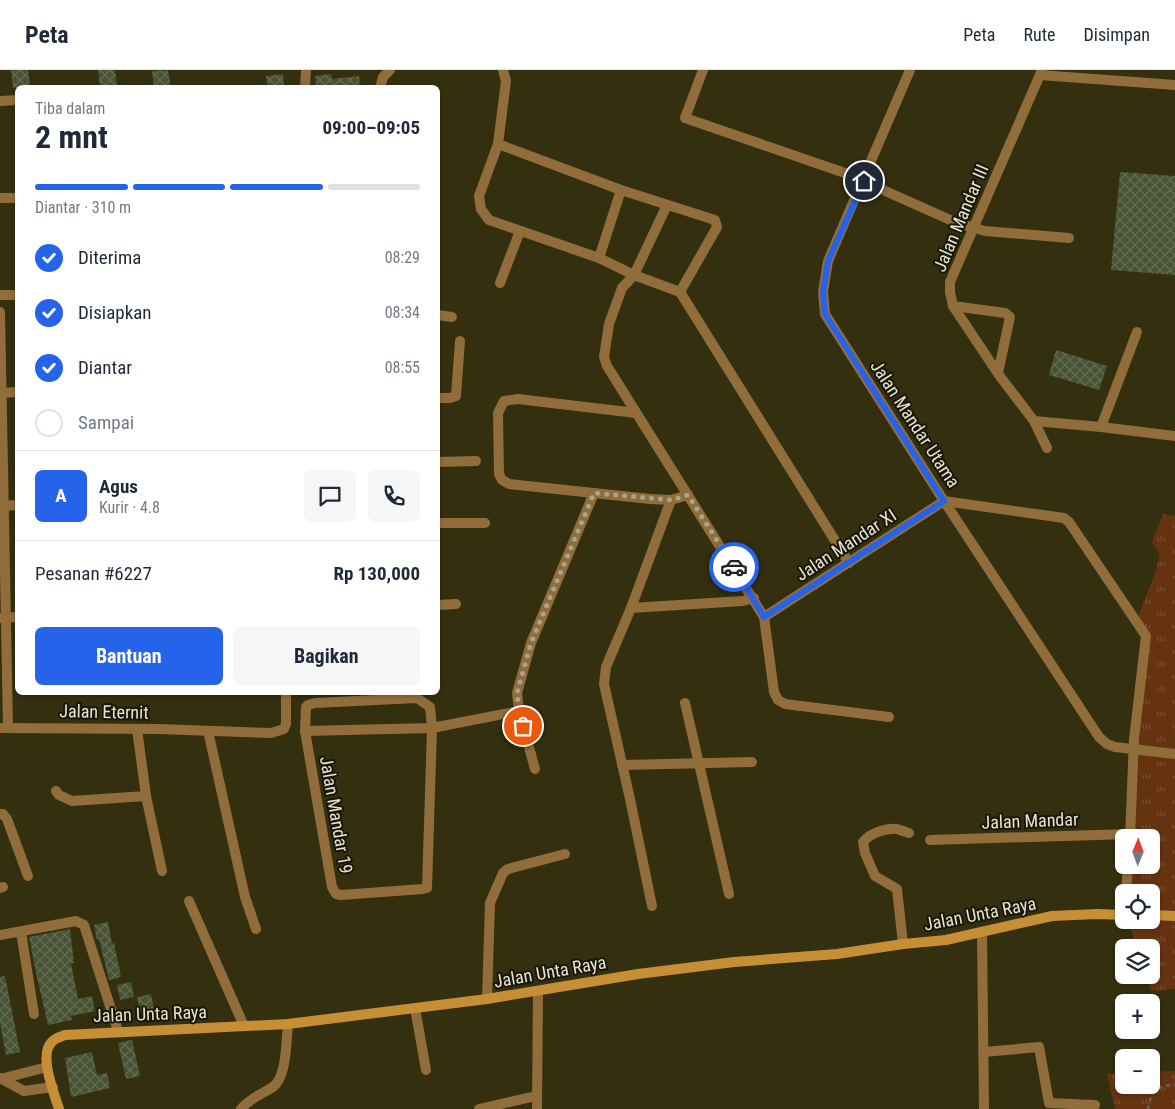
<!DOCTYPE html>
<html lang="id">
<head>
<meta charset="utf-8">
<style>
  body { margin:0; font-family:"Roboto Condensed",sans-serif; background:#f6f6f7; color:#1f2937; height:100vh; display:flex; flex-direction:column; font-size:19px; white-space:nowrap }
  * { box-sizing:border-box; margin:0 }
  p { font-size:16px; color:#747a83 }
  .icon { flex:none; width:28px; height:28px; fill:none; stroke:currentColor; stroke-width:2; stroke-linecap:round; stroke-linejoin:round }
  .map { position:relative; flex:1; overflow:hidden }
  .details { position:absolute; left:15px; top:15px; width:425px; height:610px; display:flex; flex-direction:column; background:#fff; border-radius:8px; box-shadow:0 1px 4px #0004 }
  .details>* { flex:none }
  .needle { width:32px; rotate:1deg }
  .controls { position:absolute; left:1115px; top:759px; display:grid; gap:10px }
  .controls a { display:grid; place-items:center; width:45px; height:45px; border-radius:8px; background:#fff; box-shadow:0 1px 4px #0004; font-size:25px }
  .pin { position:absolute; display:grid; place-items:center; width:42px; height:42px; color:#fff; margin:-21px; border:2px solid #fff; border-radius:50%; box-shadow:0 1px 5px #0007 }
  .courier { position:absolute; display:grid; place-items:center; width:50px; height:50px; margin:-25px; border:4px solid #2563eb; border-radius:50%; background:#fff; color:#222; box-shadow:0 1px 6px #0007 }
  .head em { font-style:normal; font-weight:700 }
  .head div { display:flex; flex-direction:column-reverse }
  .head { display:flex; align-items:center; justify-content:space-between; height:85px; padding:0 20px }
  h1 { font-size:32px; font-weight:700; line-height:38px }
  .bar { display:grid; grid-template-columns:repeat(4,1fr); gap:8px 5px; align-content:center; height:60px; padding:0 20px }
  .bar i { height:6px; border-radius:4px; background:#e0e1e3 }
  .bar .on { background:#2563eb }
  .bar p { grid-column:span 4 }
  .line { display:flex; align-items:center; gap:12px; padding:0 20px; border-top:1px solid #e0e1e3 }
  .line div { flex:1 }
  .round { display:grid; place-items:center; flex:none; width:52px; height:52px; border-radius:8px; background:#f6f6f7 }
  ol { padding:0 20px; list-style:none }
  li { display:flex; align-items:center; gap:15px; height:55px }
  li p { margin-inline-start:auto }
  li .icon { padding:5px; border-radius:50%; background:#2563eb; color:#fff; stroke-width:4 }
  li:last-child { color:#747a83 }
  li i { width:28px; height:28px; border:2px solid #e0e1e3; border-radius:50% }
  .primary-button { display:flex; gap:10px; margin-top:auto; padding:10px 20px }
  .primary-button a { flex:1; height:58px; border-radius:8px; background:#2563eb; color:#fff; font-size:20px; font-weight:700; line-height:58px; text-align:center }
  .primary-button a+a { background:#f6f6f7; color:#1f2937 }
  header { display:flex; align-items:center; gap:30px; box-sizing:border-box; height:70px; padding:0 25px; background:#fff; border-bottom:1px solid #e0e1e3 }
  header strong { font-size:24px }
  nav { display:flex; gap:28px; margin-inline-start:auto; font-size:18px }
  .map>svg:first-child { display:block }
  .grass { fill:url(#grass-tufts) }
  .building { fill:url(#building-cross-hatch) }
  .lines { fill:none; stroke-linecap:round; stroke-linejoin:round }
  .path { stroke:#6a654a; stroke-width:2.5; stroke-dasharray:4 4; stroke-linecap:butt }
  .street { stroke:#906d3a; stroke-width:10 }
  .secondary { stroke:#c68f36; stroke-width:10 }
  .done { stroke:#a8a58e; stroke-width:5; stroke-dasharray:0 9 }
  .route { stroke:#2563eb; stroke-width:6 }
  .labels { text-anchor:middle; stroke-width:4; stroke-linejoin:round; paint-order:stroke }
  .street-label { font-size:18px; fill:#e7e4d2; stroke:#19170a }
</style>
</head>
<body>
<header>
<strong>Peta</strong>
<nav><a>Peta</a><a>Rute</a><a>Disimpan</a></nav>
</header>
<div class="map">
<svg width="1175" height="1039" viewBox="0 0 1175 1039">
  <defs>
    <pattern id="grass-tufts" width="24" height="20" patternUnits="userSpaceOnUse" patternTransform="scale(1.25)"><rect width="24" height="20" fill="#653310"/><path d="M3 7l-1-3M5 7V3M7 7l1-3M15 17l-1-3M17 17v-4M19 17l1-3" fill="none" stroke="#7b5032"/></pattern>
    <pattern id="building-cross-hatch" width="8" height="8" patternUnits="userSpaceOnUse" patternTransform="scale(1.25)"><rect width="8" height="8" fill="#485335"/><path d="M0 0l8 8M0 8l8-8" fill="none" stroke="#626c51"/></pattern>
  </defs>
  <rect width="100%" height="100%" fill="#342f0f"/>
  <g class="grass">
    <polygon points="1163,444 1175,446 1175,685 1138,681 1150,568 1137,549 1154,506 1160,484 1152,472"/>
    <polygon points="1139,682 1175,687 1175,844 1151,846 1151,822 1129,822 1131,795 1151,795 1151,768 1133,767"/>
    <polygon points="1175,848 1175,919 1151,921 1146,905 1151,905 1151,878 1137,877 1128,850"/>
    <polygon points="1175,1001 1175,1039 1115,1039 1107,1004 1124,1003 1124,1015 1151,1015 1151,1002"/>
  </g>
  <g class="building">
    <polygon points="11,0 28,0 30,16 13,18"/>
    <polygon points="98,0 115,0 117,16 100,18"/>
    <polygon points="168,0 171,18 154,18 152,1"/>
    <polygon points="283,4 284,18 268,18 266,6"/>
    <polygon points="331,4 332,9 359,6 360,18 316,18 315,6"/>
    <polygon points="1120,102 1175,106 1175,205 1111,200"/>
    <polygon points="1056,280 1107,296 1099,320 1049,305"/>
    <polygon points="108,852 112,874 114,873 121,907 109,910 99,869 97,870 94,855"/>
    <polygon points="70,859 74,893 71,893 78,929 92,926 95,941 71,946 72,950 48,955 36,903 29,867"/>
    <polygon points="5,906 20,982 6,985 0,953 0,907"/>
    <polygon points="131,912 134,927 120,930 117,915"/>
    <polygon points="151,924 154,940 140,943 137,927"/>
    <polygon points="132,970 140,1006 126,1009 118,973"/>
    <polygon points="92,982 97,1005 107,1003 110,1018 71,1027 65,988"/>
  </g>
  <g class="lines">
    <path class="path" d="M1148 1039C1151 1021 1157 1015 1175 1015"/>
    <g class="street">
      <polyline points="503,0 506,11 498,74 479,126 481,139 489,150 599,188 634,205 680,222 849,493"/>
      <polyline points="703,0 685,48 845,103 957,153 985,161 1069,168"/>
      <polyline points="910,0 828,191 823,222 825,244 944,431 1099,667 1107,674 1115,677 1175,684"/>
      <polyline points="1042,0 950,212 950,222 953,236 999,305 1034,351 1047,378"/>
      <polyline points="1040,5 1175,15"/>
      <polyline points="305,18 306,0"/>
      <polyline points="380,18 383,7 390,0"/>
      <polyline points="0,31 18,30"/>
      <polyline points="498,74 621,120 715,150 717,157 680,222"/>
      <polyline points="0,128 18,128"/>
      <polyline points="667,135 634,205 622,218 609,254 604,287 607,296 764,547 774,622 778,630 785,634 889,647"/>
      <polyline points="599,188 621,120"/>
      <polyline points="500,213 520,161"/>
      <polyline points="0,225 18,225"/>
      <polyline points="953,236 1005,243 1010,247 998,303"/>
      <polyline points="0,242 8,658"/>
      <polyline points="438,245 452,247"/>
      <polyline points="0,323 18,322"/>
      <polyline points="438,328 450,328 456,326 460,271"/>
      <polyline points="636,343 518,329 504,331 498,343 499,404 502,410 509,414 650,429 671,430"/>
      <polyline points="1034,351 1101,357 1175,366"/>
      <polyline points="1101,357 1137,262"/>
      <polyline points="438,392 476,391"/>
      <polyline points="688,425 671,430 631,538 743,531 754,528"/>
      <polyline points="0,436 18,435"/>
      <polyline points="438,453 485,453"/>
      <polyline points="438,535 456,534"/>
      <polyline points="631,538 606,597 604,614 630,729 652,836"/>
      <polyline points="764,547 944,431 1064,448 1069,452 1146,566 1134,669 1130,768"/>
      <polyline points="1,548 18,547"/>
      <polygon points="417,628 430,637 432,658 427,818 423,819 341,825 336,824 332,817 305,661 306,637 308,635 315,633"/>
      <polyline points="685,633 729,824"/>
      <polyline points="519,641 535,699"/>
      <polyline points="0,658 158,659 271,663 284,659 286,654 286,622"/>
      <polyline points="137,659 146,726 162,801"/>
      <polyline points="208,661 245,827 256,859"/>
      <polyline points="305,661 432,658 519,641 517,623 531,573 594,423"/>
      <polyline points="622,695 752,692"/>
      <polyline points="56,721 59,725 72,731 146,726"/>
      <polyline points="0,744 3,744 7,749 28,806"/>
      <polyline points="930,770 1130,764"/>
      <polyline points="0,818 3,817"/>
      <polyline points="1126,822 1128,795"/>
      <polyline points="189,831 244,956"/>
      <polyline points="21,862 34,944"/>
      <polyline points="982,863 984,1039"/>
      <polyline points="0,865 76,851 84,855 118,961"/>
      <path d="M903 874 897 819 875 806 865 783 863 772C870 763 886 758 897 759 901 760 905 762 909 763"/>
      <polyline points="487,929 490,833 503,803 508,799 565,784"/>
      <polyline points="415,938 426,1000"/>
      <polyline points="984,982 1039,977 1049,1033 1095,1035"/>
      <polyline points="0,1008 24,1021 53,1017"/>
      <polyline points="1,1009 47,997"/>
      <path d="M241 1039C250 1028 262 1024 273 1017 287 1006 286 972 288 954"/>
      <polyline points="479,1039 536,1026"/>
      <polyline points="537,1039 538,921"/>
    </g>
    <g class="secondary">
      <polyline points="1151,845 1175,846"/>
      <path d="M59 1039C54 1023 39 986 51 973 54 968 60 967 65 965L288 954 487 929 638 904 734 892 837 884 903 874 946 870 1052 846 1097 844 1124 845"/>
    </g>
  </g>
  <g class="lines">
    <polyline class="done" points="523,656 519,641 517,623 531,573 594,423 671,430 688,425 734,497"/>
    <polyline class="route" points="734,497 764,547 944,431 825,244 823,222 828,191 864,111"/>
  </g>
  <g class="labels">
    <g class="street-label">
      <text transform="translate(961 148) rotate(-67)" y="6">Jalan Mandar III</text>
      <text transform="translate(915 354) rotate(57)" y="6">Jalan Mandar Utama</text>
      <text transform="translate(846 475) rotate(-33)" y="6">Jalan Mandar XI</text>
      <text transform="translate(104 642) rotate(1)" y="6">Jalan Eternit</text>
      <text transform="translate(336 745) rotate(80)" y="6">Jalan Mandar 19</text>
      <text transform="translate(1030 751) rotate(-2)" y="6">Jalan Mandar</text>
      <text transform="translate(980 844) rotate(-11)" y="6">Jalan Unta Raya</text>
      <text transform="translate(550 902) rotate(-10)" y="6">Jalan Unta Raya</text>
      <text transform="translate(150 944) rotate(-2)" y="6">Jalan Unta Raya</text>
    </g>
  </g>
</svg>
<div class="controls">
<a><svg class="needle" viewBox="-14 -14 28 28"><path d="M0-13l5 13h-10z" fill="#e53935"/><path d="M0 13l5-13h-10z" fill="#747a83"/></svg></a>
<a><svg class="icon" aria-label="locate" viewBox="0 0 24 24"><circle cx="12" cy="12" r="6"/><path d="M12 2v4M12 18v4M2 12h4M18 12h4"/></svg></a>
<a><svg class="icon" aria-label="layers" viewBox="0 0 24 24"><path d="M12 4l9 5-9 5-9-5zM3 14l9 5 9-5"/></svg></a>
<a>+</a>
<a>−</a>
</div>
<div class="pin" style="left:523px;top:656px;background:#ea580c"><svg class="icon" aria-label="bag" viewBox="0 0 24 24"><path d="M5 8h14l-1 12H6zM9 8a3 3 0 0 1 6 0"/></svg></div>
<div class="pin" style="left:864px;top:111px;background:#1f2937"><svg class="icon" aria-label="home" viewBox="0 0 24 24"><path d="M3 11l9-7 9 7M6 9v11h12V9"/></svg></div>
<div class="courier" style="left:734px;top:497px"><svg class="icon" aria-label="car" viewBox="0 0 24 24"><path d="M5 17H2v-5l4-1 3-4h7l3 4 3 1v5h-3M9 17h6M6 11h13"/><circle cx="7" cy="17" r="2"/><circle cx="17" cy="17" r="2"/></svg></div>
<section class="details">
<div class="head"><div><h1>2 mnt</h1><p>Tiba dalam</p></div><em>09:00–09:05</em></div>
<div class="bar"><i class="on"></i><i class="on"></i><i class="on"></i><i></i><p>Diantar · 310 m</p></div>
<ol>
<li><svg class="icon" aria-label="check" viewBox="0 0 24 24"><path d="M5 12l5 5 9-10"/></svg>Diterima<p>08:29</p></li>
<li><svg class="icon" aria-label="check" viewBox="0 0 24 24"><path d="M5 12l5 5 9-10"/></svg>Disiapkan<p>08:34</p></li>
<li><svg class="icon" aria-label="check" viewBox="0 0 24 24"><path d="M5 12l5 5 9-10"/></svg>Diantar<p>08:55</p></li>
<li><i></i>Sampai</li>
</ol>
<div class="line" style="height:90px"><b class="round" style="background:#2563eb;color:#fff">A</b><div><b>Agus</b><p>Kurir · 4.8</p></div><a class="round"><svg class="icon" aria-label="chat" viewBox="0 0 24 24"><path d="M4 5h16v11H9l-5 4z"/></svg></a><a class="round"><svg class="icon" aria-label="phone" viewBox="0 0 24 24"><path d="M5 4h4l2 5-3 2q2 4 5 5l2-3 5 2v4C11 20 4 13 5 4z"/></svg></a></div>
<div class="line" style="height:65px"><div>Pesanan #6227</div><b>Rp 130,000</b></div>
<div class="primary-button"><a>Bantuan</a><a>Bagikan</a></div>
</section>
</div>
</body>
</html>
